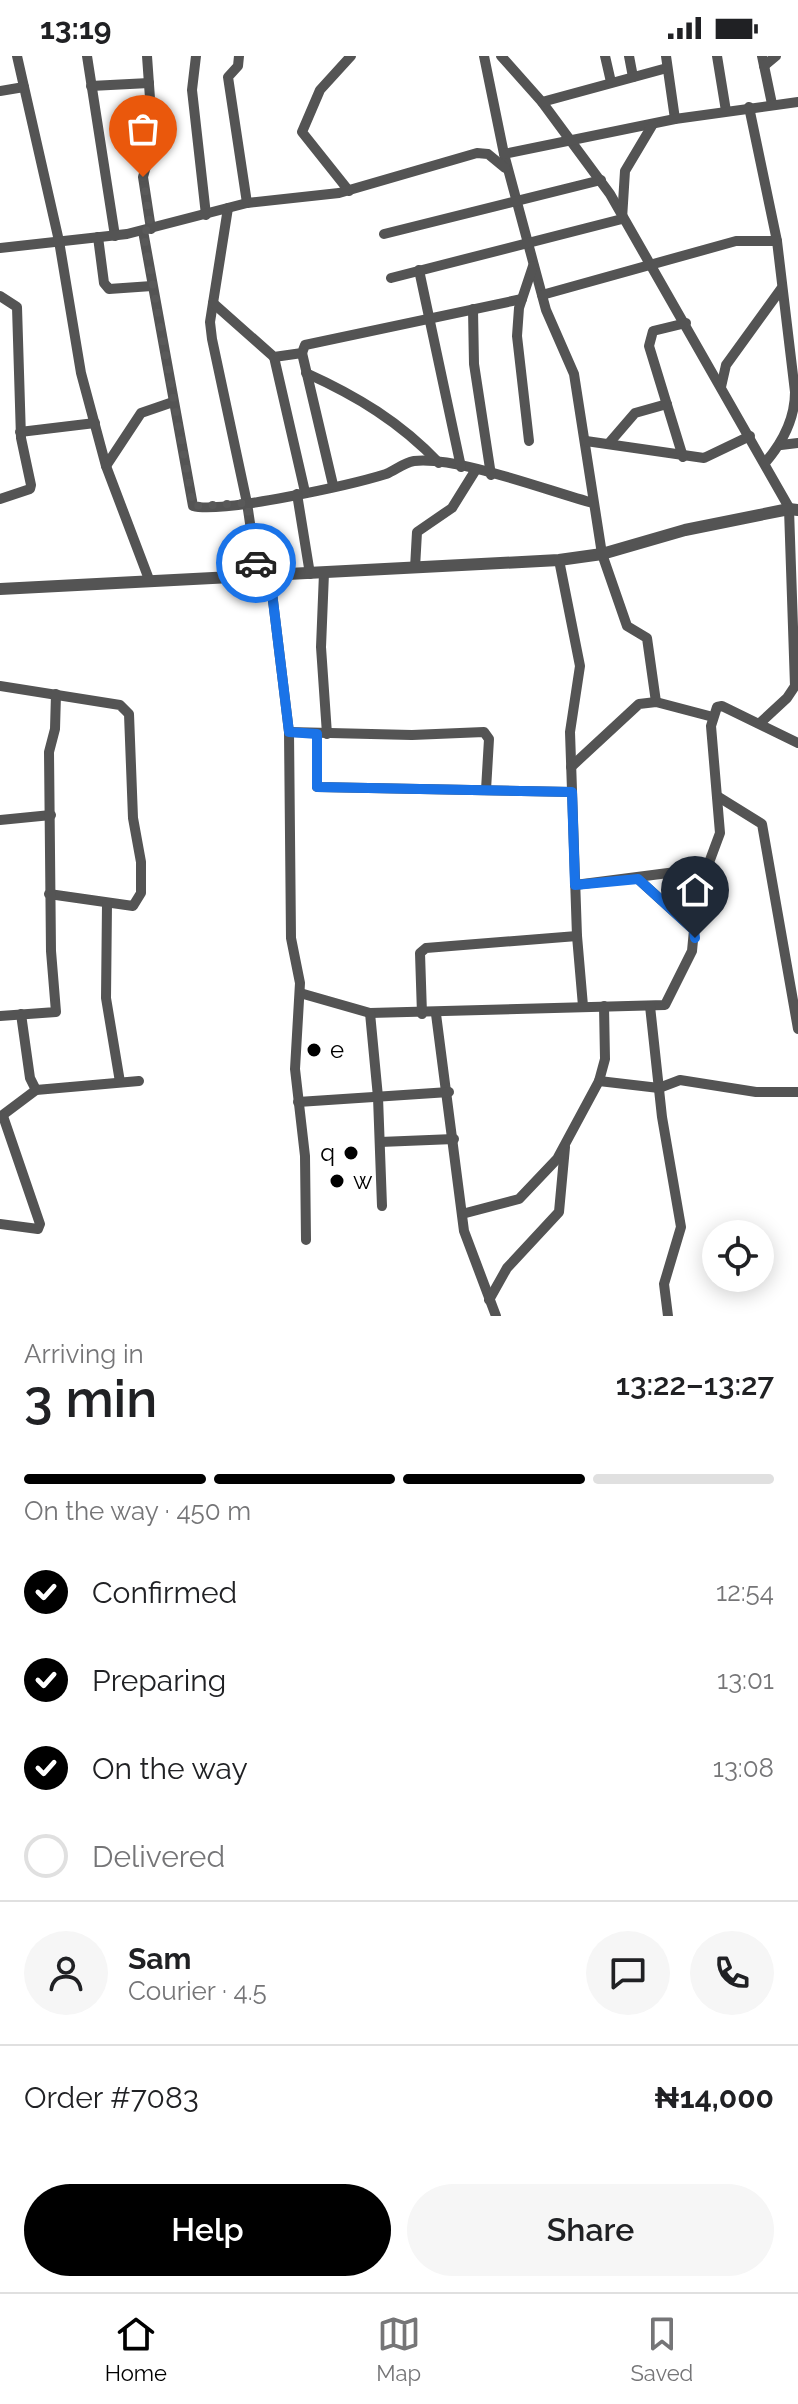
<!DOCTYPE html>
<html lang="en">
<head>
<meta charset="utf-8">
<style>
  body { margin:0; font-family:Raleway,sans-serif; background:#f6f6f6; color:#202124; height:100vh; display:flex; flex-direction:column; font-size:30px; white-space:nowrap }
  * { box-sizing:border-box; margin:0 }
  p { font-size:26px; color:#757577 }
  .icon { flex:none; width:44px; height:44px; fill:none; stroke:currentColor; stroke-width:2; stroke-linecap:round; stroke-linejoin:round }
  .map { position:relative; height:1260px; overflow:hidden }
  .side { display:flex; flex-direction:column; background:#fff; flex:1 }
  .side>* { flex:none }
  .tools { position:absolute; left:702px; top:1164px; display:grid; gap:16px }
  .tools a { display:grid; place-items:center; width:72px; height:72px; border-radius:50%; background:#fff; box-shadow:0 4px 20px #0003; font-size:40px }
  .pin { position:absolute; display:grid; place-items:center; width:68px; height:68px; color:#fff; margin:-82px -34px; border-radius:50% 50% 50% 0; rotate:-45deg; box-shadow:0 0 8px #0007 }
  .pin .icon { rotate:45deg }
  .courier { position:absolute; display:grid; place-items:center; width:80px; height:80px; margin:-40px; border:6px solid #1a73e8; border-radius:50%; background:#fff; color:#222; box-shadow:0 2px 10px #0007 }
  .summary em { font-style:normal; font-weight:600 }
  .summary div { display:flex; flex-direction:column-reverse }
  .summary { display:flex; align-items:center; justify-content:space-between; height:136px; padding:0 24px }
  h1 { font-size:52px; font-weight:600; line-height:60px }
  .bar { display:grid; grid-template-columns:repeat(4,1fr); gap:12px 8px; align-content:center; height:96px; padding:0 24px }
  .bar i { height:10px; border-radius:6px; background:#e0e0e0 }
  .bar .on { background:#000 }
  .bar p { grid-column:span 4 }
  .line { display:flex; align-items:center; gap:20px; padding:0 24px; border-top:2px solid #e0e0e0 }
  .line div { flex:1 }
  .round { display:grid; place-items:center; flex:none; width:84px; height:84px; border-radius:42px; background:#f6f6f6 }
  ol { padding:0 24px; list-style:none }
  li { display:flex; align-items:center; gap:24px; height:88px }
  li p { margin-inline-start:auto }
  li .icon { padding:8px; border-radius:50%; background:#000; color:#fff; stroke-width:4 }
  li:last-child { color:#757577 }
  li i { width:44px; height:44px; border:4px solid #e0e0e0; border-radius:50% }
  .button { display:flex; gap:16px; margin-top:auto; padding:16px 24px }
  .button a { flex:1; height:92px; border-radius:48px; background:#000; color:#fff; font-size:32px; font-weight:600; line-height:92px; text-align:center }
  .button a+a { background:#f6f6f6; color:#202124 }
  .status { display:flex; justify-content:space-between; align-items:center; height:56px; padding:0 40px; background:#fff; direction:ltr }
  .status svg { height:22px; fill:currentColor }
  .menu { display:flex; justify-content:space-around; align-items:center; height:112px; border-top:2px solid #e0e0e0; background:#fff; font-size:22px; color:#757577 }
  .menu a { display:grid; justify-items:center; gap:4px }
  .menu .on { color:#000 }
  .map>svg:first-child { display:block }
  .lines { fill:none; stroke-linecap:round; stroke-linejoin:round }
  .minor { stroke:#545454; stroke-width:10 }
  .tertiary { stroke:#545454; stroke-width:12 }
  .done { stroke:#595959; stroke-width:8; stroke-dasharray:0 14.4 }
  .route { stroke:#1a73e8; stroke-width:10 }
  .poi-dot { fill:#000; stroke:#fff; stroke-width:3 }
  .labels { text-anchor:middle; stroke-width:6; stroke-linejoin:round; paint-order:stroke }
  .poi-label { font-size:24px; fill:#000; stroke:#fff; text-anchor:start }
</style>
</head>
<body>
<div class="status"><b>13:19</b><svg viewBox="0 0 49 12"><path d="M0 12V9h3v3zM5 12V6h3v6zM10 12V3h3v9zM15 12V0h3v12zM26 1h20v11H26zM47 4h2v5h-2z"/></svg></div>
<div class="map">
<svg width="798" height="1260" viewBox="0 0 798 1260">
  <rect width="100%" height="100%" fill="#fff"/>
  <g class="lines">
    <g class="minor">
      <polyline points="17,0 59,185 81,317 106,410 150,526"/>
      <polyline points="87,0 115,180"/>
      <polyline points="147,0 153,85 143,121 151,173"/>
      <polyline points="196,0 192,34 206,159"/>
      <polyline points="239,0 238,10 228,21 247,147"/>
      <polyline points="484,0 504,98 546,254 574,318 602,498 627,570 647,582 656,646"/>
      <polyline points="501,0 542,46 610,138 791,455"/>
      <polyline points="605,0 611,26"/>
      <polyline points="629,0 633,21"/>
      <polyline points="666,0 675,63"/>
      <polyline points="717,0 726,55"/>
      <polyline points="762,0 772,48"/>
      <polyline points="764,10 776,0"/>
      <polyline points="91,30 149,27"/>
      <polyline points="0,35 24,31"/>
      <polyline points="542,46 667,12"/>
      <path d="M749 51 777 185 795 336C795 363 782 387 765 407"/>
      <polyline points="504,98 675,63 798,46"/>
      <polyline points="349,135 302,76 320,34 351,0"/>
      <polyline points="228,152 210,266 212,283 247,447 258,521"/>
      <path d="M143 175 193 450C221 458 354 428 386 418 396 414 403 407 414 405 457 400 548 435 593 447"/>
      <polyline points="384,178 601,124"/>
      <polyline points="98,181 104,227 109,233 152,230"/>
      <polyline points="0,192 127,178 247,147 339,137 477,97 488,98 505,112"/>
      <polyline points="419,214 461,411"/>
      <polyline points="391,222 622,163 625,115 653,68"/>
      <polyline points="542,239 736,185 777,185"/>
      <polyline points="0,240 17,251 21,382 31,429 30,433 0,443"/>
      <polyline points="213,247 274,301 302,297 305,289 522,243"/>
      <polyline points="473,253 474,308 491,419"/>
      <polyline points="302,297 333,429"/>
      <polyline points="274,301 305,436"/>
      <path d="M306 317C357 340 400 366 439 407"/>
      <polyline points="721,331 726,309 781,233"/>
      <polyline points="20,376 95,367"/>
      <polyline points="529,385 517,280 519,252 533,210"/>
      <polyline points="586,385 704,402 750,380"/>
      <polyline points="610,386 635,357 667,348"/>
      <polyline points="781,389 798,387"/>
      <polyline points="683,401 649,290 653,275 686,267"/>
      <polyline points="106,410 141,357 173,346"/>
      <polyline points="297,438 310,518"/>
      <polyline points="559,504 580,610 570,676 577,880 583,950"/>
      <polyline points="415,512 417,476 452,452 475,415"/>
      <polyline points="324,517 321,591 327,678"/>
      <polyline points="270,520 289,676 291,882 300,927 295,1013 305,1100 306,1184"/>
      <polyline points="0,630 120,649 129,658 133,762 141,806 141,837 133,850 49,838"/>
      <polyline points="760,667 787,642 795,630 789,453"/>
      <polyline points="289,676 412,679 484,676 489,683 486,734"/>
      <polyline points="317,678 317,731 572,736"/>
      <polyline points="571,711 639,648 656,646 713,661"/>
      <polyline points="717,740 762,768 798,973"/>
      <polyline points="0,764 51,759"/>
      <polyline points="575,829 707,812 720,777 711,670 717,651 722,650 798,687"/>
      <polyline points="107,848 106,942 120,1026"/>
      <polyline points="300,937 370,957 665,949 692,895 694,874 638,823"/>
      <polyline points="650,950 662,1061 681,1171 664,1228 668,1260"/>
      <polyline points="370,957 378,1041 382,1150"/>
      <polyline points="21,958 30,1022 36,1034"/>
      <polyline points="422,958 420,897 426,892 577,880"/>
      <polyline points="436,958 464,1175 496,1260"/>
      <polyline points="0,960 56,956 51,895 49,696 55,673 56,638"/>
      <polyline points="599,1025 659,1032 680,1024 756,1036 798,1036"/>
      <polyline points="298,1046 449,1036"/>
      <polyline points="0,1061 36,1034 139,1025"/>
      <polyline points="380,1086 454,1083"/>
      <polyline points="462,1158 519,1143 557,1103 599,1025 605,1003 604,950"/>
      <polyline points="0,1168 38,1173 40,1168 3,1060"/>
      <polyline points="489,1244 507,1212 559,1156 565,1091"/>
    </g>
    <polyline class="tertiary" points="0,533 559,504 602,498 685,474 789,453 798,454"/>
  </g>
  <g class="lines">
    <polyline class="done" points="143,121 151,173 143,175 193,450 247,447 256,507"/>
    <polyline class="route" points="256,507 258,521 270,520 289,676 317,678 317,731 572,736 575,829 638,823 694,874 695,882"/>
  </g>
  <g class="poi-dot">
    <circle cx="314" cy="994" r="8"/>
    <circle cx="351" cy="1097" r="8"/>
    <circle cx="337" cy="1125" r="8"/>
  </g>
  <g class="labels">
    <g class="poi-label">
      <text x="330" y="1002">e</text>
      <text x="335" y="1105" text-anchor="end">q</text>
      <text x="353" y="1133">w</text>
    </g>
  </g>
</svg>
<div class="tools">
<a><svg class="icon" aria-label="locate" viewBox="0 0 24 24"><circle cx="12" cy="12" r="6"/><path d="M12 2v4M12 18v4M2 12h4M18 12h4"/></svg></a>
</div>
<div class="pin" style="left:143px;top:121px;background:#ea580c"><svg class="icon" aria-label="bag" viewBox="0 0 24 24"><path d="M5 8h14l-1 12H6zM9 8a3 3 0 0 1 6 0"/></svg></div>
<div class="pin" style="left:695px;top:882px;background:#1f2937"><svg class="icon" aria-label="home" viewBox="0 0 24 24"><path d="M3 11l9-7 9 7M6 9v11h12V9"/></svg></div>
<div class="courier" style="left:256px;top:507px"><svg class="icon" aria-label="car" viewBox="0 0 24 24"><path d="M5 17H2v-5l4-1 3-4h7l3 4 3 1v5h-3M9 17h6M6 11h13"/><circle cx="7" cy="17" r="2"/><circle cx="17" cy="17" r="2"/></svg></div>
</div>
<section class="side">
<div class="summary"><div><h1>3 min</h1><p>Arriving in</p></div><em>13:22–13:27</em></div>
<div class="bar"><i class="on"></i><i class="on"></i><i class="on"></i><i></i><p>On the way · 450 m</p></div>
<ol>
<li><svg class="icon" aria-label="check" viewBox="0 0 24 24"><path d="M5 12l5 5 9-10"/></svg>Confirmed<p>12:54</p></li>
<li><svg class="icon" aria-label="check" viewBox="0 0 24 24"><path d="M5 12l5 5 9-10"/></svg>Preparing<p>13:01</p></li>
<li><svg class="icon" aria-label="check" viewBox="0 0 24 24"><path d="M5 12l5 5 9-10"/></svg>On the way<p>13:08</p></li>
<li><i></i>Delivered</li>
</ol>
<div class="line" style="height:144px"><a class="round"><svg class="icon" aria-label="person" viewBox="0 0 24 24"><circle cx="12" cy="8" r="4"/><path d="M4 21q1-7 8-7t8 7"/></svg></a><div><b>Sam</b><p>Courier · 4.5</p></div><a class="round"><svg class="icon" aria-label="chat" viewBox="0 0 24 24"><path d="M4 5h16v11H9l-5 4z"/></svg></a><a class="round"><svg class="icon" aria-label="phone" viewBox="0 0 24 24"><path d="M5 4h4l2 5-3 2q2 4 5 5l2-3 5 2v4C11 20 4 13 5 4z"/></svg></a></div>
<div class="line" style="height:104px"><div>Order #7083</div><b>₦14,000</b></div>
<div class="button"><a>Help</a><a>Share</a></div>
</section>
<nav class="menu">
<a class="on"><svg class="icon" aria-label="home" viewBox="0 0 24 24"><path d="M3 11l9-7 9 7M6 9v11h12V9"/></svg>Home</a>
<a><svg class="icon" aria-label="map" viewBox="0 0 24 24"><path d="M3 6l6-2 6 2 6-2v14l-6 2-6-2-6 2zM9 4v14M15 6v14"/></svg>Map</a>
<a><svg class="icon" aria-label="saved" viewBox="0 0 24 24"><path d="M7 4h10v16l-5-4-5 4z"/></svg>Saved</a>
</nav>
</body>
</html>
